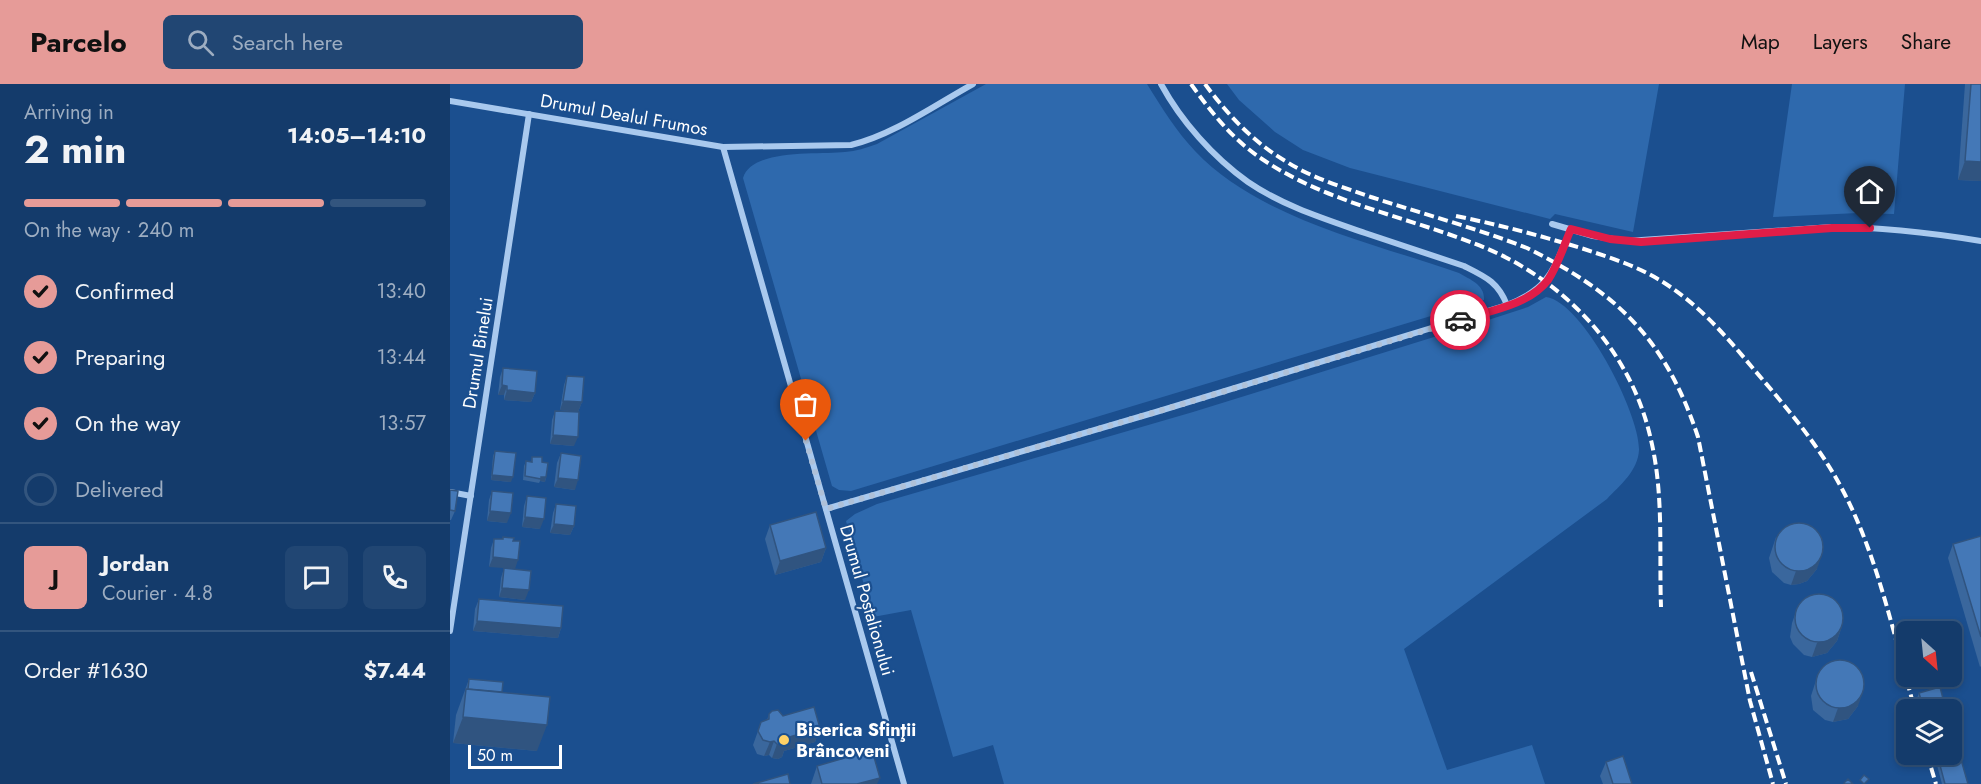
<!DOCTYPE html>
<html lang="en">
<head>
<meta charset="utf-8">
<style>
  body { margin:0; font-family:Jost,sans-serif; background:#214673; color:#f1f3f6; height:100vh; display:flex; flex-direction:column; font-size:22px; white-space:nowrap }
  * { box-sizing:border-box; margin:0 }
  p { font-size:20px; color:#9dadc1 }
  .icon { flex:none; width:33px; height:33px; fill:none; stroke:currentColor; stroke-width:2; stroke-linecap:round; stroke-linejoin:round }
  .map { position:relative; flex:1; overflow:hidden }
  .side { display:flex; flex-direction:column; background:#143b6b; width:450px }
  .side>* { flex:none }
  .needle { width:39px; rotate:153deg }
  .fabs { position:absolute; left:1446px; top:537px; display:grid; gap:12px }
  .fabs a { display:grid; place-items:center; width:66px; height:66px; border-radius:9px; background:#143b6b; box-shadow:0 3px 9px #0003,0 0 0 2px #33557e; font-size:30px }
  .scale { position:absolute; left:18px; bottom:15px; width:94px; box-sizing:border-box; padding-left:6px; border:3px solid #fff; border-top:0; font-size:16px; line-height:21px; white-space:nowrap; color:#fff; -webkit-text-stroke:4px #1b4f8f; paint-order:stroke }
  .pin { position:absolute; display:grid; place-items:center; width:51px; height:51px; color:#fff; margin:-62px -26px; border-radius:50% 50% 50% 0; rotate:-45deg; box-shadow:0 0 6px #0007 }
  .pin .icon { rotate:45deg }
  .courier { position:absolute; display:grid; place-items:center; width:60px; height:60px; margin:-30px; border:4px solid #e11d48; border-radius:50%; background:#fff; color:#222; box-shadow:0 2px 8px #0007 }
  .summary em { font-style:normal; font-weight:700 }
  .summary div { display:flex; flex-direction:column-reverse }
  .summary { display:flex; align-items:center; justify-content:space-between; height:102px; padding:0 24px }
  h1 { font-size:39px; font-weight:700; line-height:45px }
  .bar { display:grid; grid-template-columns:repeat(4,1fr); gap:9px 6px; align-content:center; height:72px; padding:0 24px }
  .bar i { height:8px; border-radius:4px; background:#33557e }
  .bar .active { background:#e69b98 }
  .bar p { grid-column:span 4 }
  .line { display:flex; align-items:center; gap:15px; padding:0 24px; border-top:2px solid #33557e }
  .line div { flex:1 }
  .round { display:grid; place-items:center; flex:none; width:63px; height:63px; border-radius:9px; background:#214673 }
  ol { padding:0 24px; list-style:none }
  li { display:flex; align-items:center; gap:18px; height:66px }
  li p { margin-inline-start:auto }
  li .icon { padding:6px; border-radius:50%; background:#e69b98; color:#111; stroke-width:4 }
  li:last-child { color:#9dadc1 }
  li i { width:33px; height:33px; border:3px solid #33557e; border-radius:50% }
  header { display:flex; align-items:center; gap:36px; box-sizing:border-box; height:84px; padding:0 30px; background:#e69b98; color:#111 }
  header strong { font-size:28px }
  nav { display:flex; gap:33px; margin-inline-start:auto; font-size:21px }
  .search { width:420px; height:54px; background:#214673; display:flex; align-items:center; gap:15px; box-sizing:border-box; padding:0 21px; border-radius:9px; color:#9dadc1; font-size:22px }
  main { display:flex; flex:1; min-height:0 }
  .map>svg:first-child { display:block }
  .green { fill:#2e69ad }
  .lines { fill:none; stroke-linecap:round; stroke-linejoin:round }
  .street { stroke:#a9c9ee; stroke-width:6 }
  .rail { stroke:#fff; stroke-width:4; stroke-dasharray:10 4.5; stroke-linecap:butt }
  .wall { fill:#3a679d }
  .shaded-wall { fill:#305480 }
  .building { fill:#4478b7; stroke:#305480; stroke-width:1.5 }
  .done { stroke:#afc1d8; stroke-width:6; stroke-dasharray:0 10.8 }
  .route { stroke:#e11d48; stroke-width:8 }
  .poi-dot { fill:#ffd166; stroke:#1b4f8f; stroke-width:2 }
  .labels { text-anchor:middle; stroke-width:4.5; stroke-linejoin:round; paint-order:stroke }
  .street-label { font-size:18px; fill:#fff; stroke:#1b4f8f }
  .poi-label { font-size:18px; font-weight:bold; fill:#fff; stroke:#1b4f8f; text-anchor:start }
</style>
</head>
<body>
<header>
<strong>Parcelo</strong>
<div class="search"><svg class="icon" aria-label="search" viewBox="0 0 24 24"><circle cx="10" cy="10" r="6"/><path d="M15 15l6 6"/></svg>Search here</div>
<nav><a>Map</a><a>Layers</a><a>Share</a></nav>
</header>
<main>
<section class="side">
<div class="summary"><div><h1>2 min</h1><p>Arriving in</p></div><em>14:05–14:10</em></div>
<div class="bar"><i class="active"></i><i class="active"></i><i class="active"></i><i></i><p>On the way · 240 m</p></div>
<ol>
<li><svg class="icon" aria-label="check" viewBox="0 0 24 24"><path d="M5 12l5 5 9-10"/></svg>Confirmed<p>13:40</p></li>
<li><svg class="icon" aria-label="check" viewBox="0 0 24 24"><path d="M5 12l5 5 9-10"/></svg>Preparing<p>13:44</p></li>
<li><svg class="icon" aria-label="check" viewBox="0 0 24 24"><path d="M5 12l5 5 9-10"/></svg>On the way<p>13:57</p></li>
<li><i></i>Delivered</li>
</ol>
<div class="line" style="height:108px"><b class="round" style="background:#e69b98;color:#111">J</b><div><b>Jordan</b><p>Courier · 4.8</p></div><a class="round"><svg class="icon" aria-label="chat" viewBox="0 0 24 24"><path d="M4 5h16v11H9l-5 4z"/></svg></a><a class="round"><svg class="icon" aria-label="phone" viewBox="0 0 24 24"><path d="M5 4h4l2 5-3 2q2 4 5 5l2-3 5 2v4C11 20 4 13 5 4z"/></svg></a></div>
<div class="line" style="height:78px"><div>Order #1630</div><b>$7.44</b></div>
</section>
<div class="map">
<svg width="1531" height="700" viewBox="0 0 1531 700">
  <rect width="100%" height="100%" fill="#1b4f8f"/>
  <g class="green">
    <path d="M536 0H697C712 24 726 47 745 67 809 135 924 159 1009 189 1021 196 1035 201 1034 216L401 407 389 406 382 402 293 94C302 64 370 71 395 68 406 67 416 64 427 60Z"/>
    <polygon points="777,0 1209,0 1183,148 1105,130 1100,135 900,84 853,66 825,48 789,16"/>
    <polygon points="1342,0 1455,0 1444,130 1408,129 1323,133"/>
    <path d="M1096 213C1133 218 1190 330 1189 366 1188 387 1170 401 1157 415L954 565 997 686 1082 661 1095 700H554L543 661 503 673 461 526 423 533 396 437 405 430 427 420 743 328 1029 239 1078 223Z"/>
  </g>
  <g class="lines">
    <g class="street">
      <path d="M711 0C731 37 763 73 798 98 833 122 875 135 915 149 948 160 981 171 1014 182 1036 193 1048 198 1057 221"/>
      <path d="M0 17 273 63 401 61C443 51 485 21 523 0"/>
      <polyline points="273,63 454,700"/>
      <path d="M1102 140 1143 152 1177 157 1382 143C1432 143 1482 149 1531 157"/>
      <polyline points="0,408 21,412"/>
      <path d="M376 425 706 328 1057 221C1101 204 1103 185 1121 145"/>
      <polyline points="0,547 79,30"/>
    </g>
    <g class="rail">
      <path d="M741 0C761 28 783 56 812 75 876 118 953 132 1023 159 1110 191 1181 264 1201 356 1214 411 1209 468 1211 523"/>
      <path d="M755 0C777 30 804 59 837 78 862 94 893 103 921 113 973 130 1026 144 1077 164 1168 209 1216 256 1248 353L1300 617 1323 700"/>
      <path d="M1006 132C1050 141 1092 152 1134 165 1155 172 1177 179 1197 189 1240 211 1271 246 1301 282 1331 317 1363 354 1386 394 1426 463 1443 549 1465 626"/>
      <polyline points="1301,588 1336,700"/>
      <polyline points="1477,670 1486,700"/>
    </g>
  </g>
  <g class="wall">
    <polygon points="1515,0 1531,0 1531,97 1508,96"/>
    <polygon points="53,284 85,309 81,318 54,316 54,311 48,311 50,293"/>
    <polygon points="117,292 132,318 128,328 110,326 114,301"/>
    <polygon points="105,327 124,362 100,360 102,336"/>
    <polygon points="45,367 61,398 41,396 43,372"/>
    <polygon points="111,369 125,406 104,403 107,379"/>
    <polygon points="82,373 92,378 96,393 95,398 90,397 89,399 73,396 74,382 76,377 81,378"/>
    <polygon points="0,406 5,427 1,436 0,436"/>
    <polygon points="42,407 57,439 37,437 39,416"/>
    <polygon points="77,412 90,445 72,443 74,422"/>
    <polygon points="106,420 124,442 120,451 100,449 103,429"/>
    <polygon points="320,441 376,464 371,478 325,491 315,455"/>
    <polygon points="1531,452 1531,582 1530,583 1498,474 1503,460"/>
    <polygon points="53,453 64,454 39,483 41,464 44,455 52,455"/>
    <polygon points="1326,453 1367,485 1357,497 1349,500 1341,501 1334,499 1322,488 1319,474"/>
    <polygon points="54,484 75,516 49,513 51,494"/>
    <polygon points="29,515 111,544 108,554 23,547 25,525"/>
    <polygon points="1347,525 1392,542 1387,557 1377,569 1362,573 1354,571 1343,560 1340,553 1342,539"/>
    <polygon points="1368,590 1408,622 1398,635 1383,638 1375,636 1363,626 1361,612"/>
    <polygon points="19,595 52,608 87,667 3,659 6,631"/>
    <polygon points="1469,609 1496,626 1471,626 1467,614"/>
    <polygon points="319,630 333,632 370,644 365,658 334,667 332,673 328,675 322,674 319,671 314,672 307,670 303,661 308,647 317,636"/>
    <polygon points="1484,670 1502,670 1518,700 1492,700"/>
    <polygon points="1156,678 1182,700 1153,700 1150,692"/>
    <polygon points="367,682 427,700 361,700"/>
  </g>
  <g class="shaded-wall">
    <polygon points="1515,77 1531,78 1531,97 1508,96"/>
    <polygon points="52,301 57,302 54,311 48,311"/>
    <polygon points="57,306 85,309 81,318 54,316"/>
    <polygon points="113,317 132,318 128,328 110,326"/>
    <polygon points="103,351 128,353 124,362 100,360"/>
    <polygon points="42,391 63,393 61,398 41,396"/>
    <polygon points="91,393 96,393 95,398 90,397"/>
    <polygon points="108,394 128,396 125,406 104,403"/>
    <polygon points="40,427 61,429 57,439 37,437"/>
    <polygon points="75,433 94,435 90,445 72,443"/>
    <polygon points="104,440 124,442 120,451 100,449"/>
    <polygon points="376,464 371,478 325,491 330,477"/>
    <polygon points="1372,471 1367,485 1357,497 1349,500 1341,501 1346,487"/>
    <polygon points="43,473 68,476 65,485 39,483"/>
    <polygon points="52,504 79,506 75,516 49,513"/>
    <polygon points="27,537 111,544 108,554 23,547"/>
    <polygon points="1392,542 1387,557 1377,569 1362,573 1367,559"/>
    <polygon points="1413,608 1408,622 1398,635 1383,638 1388,624"/>
    <polygon points="13,633 97,641 87,667 3,659"/>
    <polygon points="370,644 365,658 334,667 332,673 328,675 322,674 327,660 339,653"/>
    <polygon points="324,657 319,671 314,672 320,658"/>
    <polygon points="430,694 427,700 407,700"/>
  </g>
  <g class="building">
    <polygon points="1521,0 1531,0 1531,78 1515,77"/>
    <polygon points="53,284 87,287 85,309 57,306 57,302 52,301"/>
    <polygon points="117,292 134,293 132,318 113,317"/>
    <polygon points="105,327 129,328 128,353 103,351"/>
    <polygon points="45,367 66,369 63,393 42,391"/>
    <polygon points="111,369 131,372 128,396 108,394"/>
    <polygon points="82,373 92,373 92,378 98,379 96,393 91,393 91,395 75,392 76,377 82,378"/>
    <polygon points="0,406 8,407 5,427 0,426"/>
    <polygon points="42,407 63,409 61,429 40,427"/>
    <polygon points="77,412 96,414 94,435 75,433"/>
    <polygon points="106,420 126,422 124,442 104,440"/>
    <polygon points="366,428 376,464 330,477 320,441"/>
    <circle cx="1349" cy="463" r="24"/>
    <polygon points="1531,452 1531,553 1503,460"/>
    <polygon points="53,453 64,454 63,457 70,457 68,476 43,473 44,455 53,455"/>
    <polygon points="54,484 81,487 79,506 52,504"/>
    <circle cx="1369" cy="534" r="24"/>
    <polygon points="29,515 113,522 111,544 27,537"/>
    <circle cx="1390" cy="600" r="24"/>
    <polygon points="19,595 53,598 52,608 18,605"/>
    <polygon points="1490,603 1496,626 1474,626 1469,609"/>
    <polygon points="16,605 100,613 97,641 13,633"/>
    <polygon points="364,623 370,644 339,653 337,659 334,661 327,660 324,657 320,658 313,656 308,647 311,638 319,635 319,630 322,627 328,626 333,632"/>
    <polygon points="1502,644 1518,700 1495,700 1487,670 1502,670"/>
    <polygon points="422,666 430,694 407,700 372,700 367,682"/>
    <polygon points="1173,672 1182,700 1163,700 1156,678"/>
    <polygon points="338,690 340,700 303,700"/>
    <polygon points="1414,691 1419,695 1414,700 1410,696"/>
    <polygon points="1398,695 1403,700 1394,700 1394,699"/>
  </g>
  <g class="lines">
    <polyline class="done" points="356,357 376,425 706,328 1010,236"/>
    <path class="route" d="M1010 236C1039 227 1079 221 1098 196 1108 181 1114 161 1121 145L1160 155 1191 158 1382 144H1420"/>
  </g>
  <circle class="poi-dot" cx="334" cy="656" r="6"/>
  <g class="labels">
    <g class="street-label">
      <text transform="translate(174 31) rotate(10)" y="6">Drumul Dealul Frumos</text>
      <text transform="translate(28 269) rotate(-81)" y="6">Drumul Binelui</text>
      <text transform="translate(417 516) rotate(74)" y="6">Drumul Poștalionului</text>
    </g>
    <g class="poi-label">
      <text x="346" y="652">Biserica Sfinţii<tspan x="346" dy="21">Brâncoveni</tspan></text>
    </g>
  </g>
</svg>
<div class="fabs">
<a><svg class="needle" viewBox="-14 -14 28 28"><path d="M0-13l5 13h-10z" fill="#e53935"/><path d="M0 13l5-13h-10z" fill="#9dadc1"/></svg></a>
<a><svg class="icon" aria-label="layers" viewBox="0 0 24 24"><path d="M12 4l9 5-9 5-9-5zM3 14l9 5 9-5"/></svg></a>
</div>
<div class="scale">50 m</div>
<div class="pin" style="left:356px;top:357px;background:#ea580c"><svg class="icon" aria-label="bag" viewBox="0 0 24 24"><path d="M5 8h14l-1 12H6zM9 8a3 3 0 0 1 6 0"/></svg></div>
<div class="pin" style="left:1420px;top:144px;background:#1f2937"><svg class="icon" aria-label="home" viewBox="0 0 24 24"><path d="M3 11l9-7 9 7M6 9v11h12V9"/></svg></div>
<div class="courier" style="left:1010px;top:236px"><svg class="icon" aria-label="car" viewBox="0 0 24 24"><path d="M5 17H2v-5l4-1 3-4h7l3 4 3 1v5h-3M9 17h6M6 11h13"/><circle cx="7" cy="17" r="2"/><circle cx="17" cy="17" r="2"/></svg></div>
</div>
</main>
</body>
</html>
